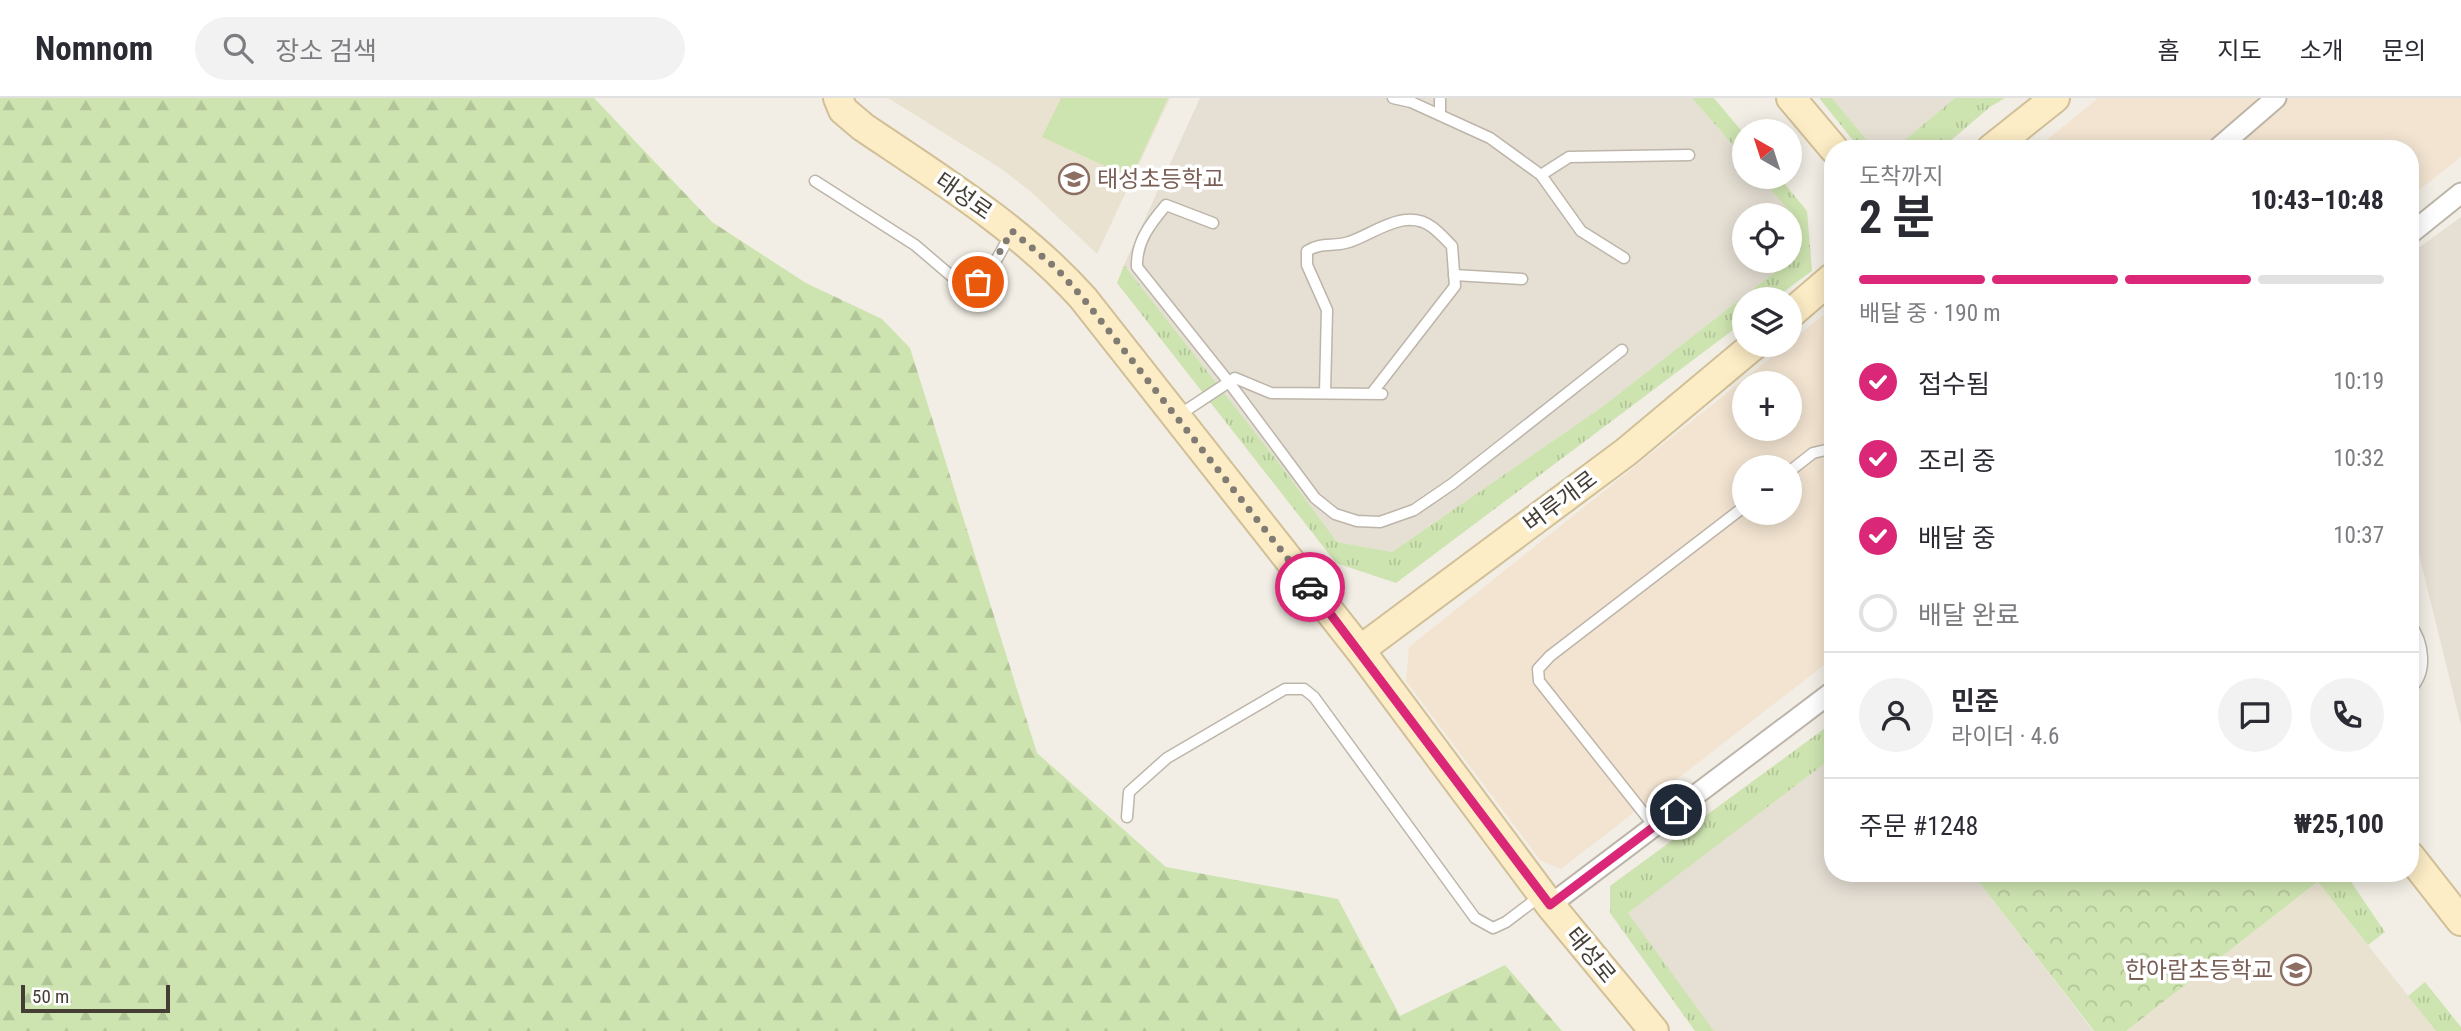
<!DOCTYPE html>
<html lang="ko">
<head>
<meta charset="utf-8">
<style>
  body { margin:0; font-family:"Roboto Condensed","Noto Sans KR",sans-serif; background:#f2f2f3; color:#2b2b33; height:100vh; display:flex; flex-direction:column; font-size:26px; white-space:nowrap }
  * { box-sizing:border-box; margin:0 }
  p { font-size:23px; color:#7c7c81 }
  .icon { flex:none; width:38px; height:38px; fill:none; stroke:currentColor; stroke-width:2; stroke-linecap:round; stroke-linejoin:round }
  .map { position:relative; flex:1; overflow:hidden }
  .details { position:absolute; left:1824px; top:42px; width:595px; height:742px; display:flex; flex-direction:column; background:#fff; border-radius:28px; box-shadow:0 4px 18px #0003 }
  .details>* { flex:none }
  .needle { width:46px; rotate:321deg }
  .tools { position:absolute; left:1732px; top:21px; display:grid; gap:14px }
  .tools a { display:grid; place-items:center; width:70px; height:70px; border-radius:50%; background:#fff; box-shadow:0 4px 18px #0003; font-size:35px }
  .scale { position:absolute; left:21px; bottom:18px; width:149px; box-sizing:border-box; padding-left:7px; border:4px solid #443e35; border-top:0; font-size:19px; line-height:24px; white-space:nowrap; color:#443e35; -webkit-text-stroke:5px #fff; paint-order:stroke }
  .pin { position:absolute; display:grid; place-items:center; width:60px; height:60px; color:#fff; margin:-30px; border:4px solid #fff; border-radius:50%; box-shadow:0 2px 7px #0007 }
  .courier { position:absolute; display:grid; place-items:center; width:70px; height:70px; margin:-35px; border:5px solid #db2777; border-radius:50%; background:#fff; color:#222; box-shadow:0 2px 9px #0007 }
  .summary em { font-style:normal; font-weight:700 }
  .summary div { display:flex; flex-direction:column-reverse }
  .summary { display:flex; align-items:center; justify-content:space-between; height:119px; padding:0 35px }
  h1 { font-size:46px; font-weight:700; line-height:52px }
  .bar { display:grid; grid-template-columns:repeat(4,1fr); gap:10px 7px; align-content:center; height:84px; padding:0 35px }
  .bar i { height:9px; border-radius:5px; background:#e1e1e2 }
  .bar .on { background:#db2777 }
  .bar p { grid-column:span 4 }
  .line { display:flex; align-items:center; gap:18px; padding:0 35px; border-top:2px solid #e1e1e2 }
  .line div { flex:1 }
  .round { display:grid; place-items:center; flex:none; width:74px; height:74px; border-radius:37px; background:#f2f2f3 }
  ol { padding:0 35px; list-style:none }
  li { display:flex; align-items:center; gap:21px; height:77px }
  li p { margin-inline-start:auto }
  li .icon { padding:7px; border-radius:50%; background:#db2777; color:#fff; stroke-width:4 }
  li:last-child { color:#7c7c81 }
  li i { width:38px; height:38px; border:4px solid #e1e1e2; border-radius:50% }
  header { display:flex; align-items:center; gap:42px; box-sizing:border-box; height:98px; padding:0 35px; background:#fff; border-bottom:2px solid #e1e1e2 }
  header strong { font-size:33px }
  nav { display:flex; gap:38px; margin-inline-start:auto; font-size:24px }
  .search { width:490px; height:63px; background:#f2f2f3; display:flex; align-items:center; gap:18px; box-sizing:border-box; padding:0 24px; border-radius:38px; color:#7c7c81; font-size:26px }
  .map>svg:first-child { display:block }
  .residential { fill:#e5dfd4 }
  .commercial { fill:#f3e4d1; fill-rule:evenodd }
  .education { fill:#eae2d0 }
  .grass { fill:url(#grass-tufts) }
  .forest { fill:url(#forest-firs) }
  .park { fill:url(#park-crowns) }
  .pitch { fill:#cee4b0 }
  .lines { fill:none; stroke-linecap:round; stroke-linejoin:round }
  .lane-casing { stroke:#bdb5a9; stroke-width:13 }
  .street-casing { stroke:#bdb5a9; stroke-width:23 }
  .secondary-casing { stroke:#d0bf97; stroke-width:32 }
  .lane { stroke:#fff; stroke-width:10 }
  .street { stroke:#fff; stroke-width:19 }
  .secondary { stroke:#fcedc6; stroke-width:28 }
  .done { stroke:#817c73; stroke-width:7; stroke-dasharray:0 12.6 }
  .route { stroke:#db2777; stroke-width:9 }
  .labels { text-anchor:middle; stroke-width:7; stroke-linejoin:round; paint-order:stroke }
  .education-label { font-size:23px; fill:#785e54; stroke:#fff; text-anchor:start }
  .street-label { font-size:23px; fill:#443e35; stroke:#fff }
</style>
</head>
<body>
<header>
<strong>Nomnom</strong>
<div class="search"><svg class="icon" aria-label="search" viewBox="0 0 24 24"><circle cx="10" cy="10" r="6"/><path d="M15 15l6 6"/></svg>장소 검색</div>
<nav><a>홈</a><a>지도</a><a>소개</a><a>문의</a></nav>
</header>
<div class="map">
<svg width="2461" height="933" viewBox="0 0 2461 933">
  <defs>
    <pattern id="grass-tufts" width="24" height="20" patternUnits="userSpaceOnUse" patternTransform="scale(1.75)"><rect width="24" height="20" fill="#cee4b0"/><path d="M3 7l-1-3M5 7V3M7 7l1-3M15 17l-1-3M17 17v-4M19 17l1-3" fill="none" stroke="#b2c598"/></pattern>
    <pattern id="forest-firs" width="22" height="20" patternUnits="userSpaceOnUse" patternTransform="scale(1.75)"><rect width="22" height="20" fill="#cee4b0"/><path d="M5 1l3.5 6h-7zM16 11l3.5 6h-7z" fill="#b2c598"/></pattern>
    <pattern id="park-crowns" width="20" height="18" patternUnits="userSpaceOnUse" patternTransform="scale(1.75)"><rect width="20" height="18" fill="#cee4b0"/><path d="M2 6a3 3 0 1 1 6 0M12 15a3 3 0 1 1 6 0" fill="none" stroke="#b2c598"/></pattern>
  </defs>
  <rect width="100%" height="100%" fill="#f2eee5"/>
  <g class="residential">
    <polygon points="1200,0 1692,0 1745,61 1745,79 1760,79 1797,122 1798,156 1790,162 1790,117 1745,117 1745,163 1789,163 1602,309 1392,454 1337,444 1279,365 1124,167"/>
    <polygon points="1832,0 1955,0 1894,51 1874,51"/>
    <polygon points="2461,119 2461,627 2410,420 2410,156"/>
    <polygon points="1832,660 1832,775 1972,775 2093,933 1714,933 1627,815"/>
  </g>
  <g class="commercial">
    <polygon points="2098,0 2461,0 2461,59 2410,99 2410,51 2036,51"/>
    <path d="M1832 210V561L1561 771 1541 763 1406 583 1409 549 1787 247H1790V244ZM1745 285H1790V331H1745ZM1745 369H1790V415H1745Z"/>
  </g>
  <g class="education">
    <polygon points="888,0 1170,0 1097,156 1030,93 1000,70"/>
    <polygon points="2318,784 2436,933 2126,933"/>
  </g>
  <g class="grass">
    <polygon points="1692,0 1714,0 1745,37 1745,61"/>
    <polygon points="1819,0 1832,0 1874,51 1860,51"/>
    <polygon points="1955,0 2005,0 1990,9 1941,51 1894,51"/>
    <polygon points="1760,79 1779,79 1807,113 1812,173 1774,201 1745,201 1745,223 1396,485 1336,465 1117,185 1124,167 1279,365 1337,444 1392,454 1602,309 1798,156 1797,122"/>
    <polygon points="1832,625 1832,660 1628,815 1714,933 1695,933 1610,815 1610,788"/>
    <polygon points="2329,775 2345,775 2385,834 2368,847 2318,784"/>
    <polygon points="2425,884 2461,929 2461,933 2436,933 2408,898"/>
  </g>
  <polygon class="forest" points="0,0 594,0 712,124 806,185 882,221 910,250 1037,655 1166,769 1338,801 1400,918 1505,867 1562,933 0,933"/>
  <polygon class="park" points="1972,775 2329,775 2126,933 2094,933"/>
  <polygon class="pitch" points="1061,0 1168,0 1131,80 1042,39"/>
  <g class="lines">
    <g class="lane-casing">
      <g id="lane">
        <polyline points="1393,0 1411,4 1490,40 1541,77 1581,133 1624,160"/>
        <polyline points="1440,16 1440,0"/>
        <polyline points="1541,77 1569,59 1689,57"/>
        <path d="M815 83 915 147 963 188C991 180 997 160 1010 137"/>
        <path d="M1213 125 1166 107C1150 126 1136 144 1137 169L1228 283 1315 400 1335 416 1357 423 1380 424 1414 412 1452 386 1622 252"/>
        <polyline points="1454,177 1522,181"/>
        <path d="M1325 294 1327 212 1307 167V153C1320 144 1335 149 1349 144 1374 136 1405 109 1432 129 1439 134 1446 142 1452 148L1455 188 1372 295"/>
        <polyline points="1179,317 1235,280 1271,295 1382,296"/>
        <polyline points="1790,373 1813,355 1830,351 1832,352"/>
        <path d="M2410 526C2424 544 2428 575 2410 591"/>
        <polyline points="1127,719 1129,694 1167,660 1285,591 1304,591 1314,599 1475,820 1493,830 1506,824 1539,799"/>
        <polyline points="1654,728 1539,583 1538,571 1550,558 1745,408"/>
      </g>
    </g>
    <g class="street-casing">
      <g id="street">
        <polyline points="2217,51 2276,0"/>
        <polyline points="2410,136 2461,95"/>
        <polyline points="1550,807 1832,594"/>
      </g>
    </g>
    <g class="secondary-casing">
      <g id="secondary">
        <path d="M838 0 843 12 863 29C940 81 1020 130 1083 200L1360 552 1550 807 1654 933"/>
        <polyline points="1791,0 1834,51"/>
        <polyline points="1991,51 2055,0"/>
        <polyline points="1790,216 1832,180"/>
        <polyline points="1360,552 1626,354 1754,247"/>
        <polyline points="2410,758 2461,823"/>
      </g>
    </g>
    <use href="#lane" class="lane"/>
    <use href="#street" class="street"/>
    <use href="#secondary" class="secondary"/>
  </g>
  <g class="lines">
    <polyline class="done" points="978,184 988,174 1012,133 1056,170 1083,200 1310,489"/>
    <polyline class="route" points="1310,489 1550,807 1676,712"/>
  </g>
  <defs>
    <g id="school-ring" transform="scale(1.575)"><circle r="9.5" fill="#fff" stroke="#8d6e63" stroke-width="1.5"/><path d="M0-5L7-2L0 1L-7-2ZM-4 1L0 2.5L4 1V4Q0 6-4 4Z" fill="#8d6e63"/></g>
  </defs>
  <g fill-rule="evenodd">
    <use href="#school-ring" x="1074" y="81"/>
    <use href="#school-ring" x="2296" y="872"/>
  </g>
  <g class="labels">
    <g class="education-label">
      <text x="1097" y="89">태성초등학교</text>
      <text x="2273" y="880" text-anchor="end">한아람초등학교</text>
    </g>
    <g class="street-label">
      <text transform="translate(964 98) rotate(35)" y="8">태성로</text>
      <text transform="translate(1560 403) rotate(-37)" y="8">벼루개로</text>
      <text transform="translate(1591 857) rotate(51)" y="8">태성로</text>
    </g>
  </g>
</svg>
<div class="tools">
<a><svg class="needle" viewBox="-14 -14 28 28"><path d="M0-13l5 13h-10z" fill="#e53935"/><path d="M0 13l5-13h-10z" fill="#7c7c81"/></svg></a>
<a><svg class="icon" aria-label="locate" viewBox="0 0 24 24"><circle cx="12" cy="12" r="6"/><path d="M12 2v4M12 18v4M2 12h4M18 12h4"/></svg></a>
<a><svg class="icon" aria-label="layers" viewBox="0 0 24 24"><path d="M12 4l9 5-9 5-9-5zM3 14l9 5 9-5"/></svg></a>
<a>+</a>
<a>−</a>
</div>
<div class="scale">50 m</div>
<div class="pin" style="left:978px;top:184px;background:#ea580c"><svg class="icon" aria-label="bag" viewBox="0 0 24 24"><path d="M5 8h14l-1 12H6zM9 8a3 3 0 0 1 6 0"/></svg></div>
<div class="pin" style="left:1676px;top:712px;background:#1f2937"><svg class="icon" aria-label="home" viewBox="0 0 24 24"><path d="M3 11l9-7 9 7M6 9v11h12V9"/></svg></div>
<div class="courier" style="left:1310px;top:489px"><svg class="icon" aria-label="car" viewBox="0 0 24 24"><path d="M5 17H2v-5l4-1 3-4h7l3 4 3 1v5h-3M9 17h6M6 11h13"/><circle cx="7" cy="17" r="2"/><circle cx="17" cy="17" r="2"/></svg></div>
<section class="details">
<div class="summary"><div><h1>2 분</h1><p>도착까지</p></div><em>10:43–10:48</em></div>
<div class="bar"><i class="on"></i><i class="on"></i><i class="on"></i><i></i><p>배달 중 · 190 m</p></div>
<ol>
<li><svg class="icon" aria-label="check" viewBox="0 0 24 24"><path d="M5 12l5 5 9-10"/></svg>접수됨<p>10:19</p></li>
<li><svg class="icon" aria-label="check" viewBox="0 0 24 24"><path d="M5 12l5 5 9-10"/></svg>조리 중<p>10:32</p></li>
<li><svg class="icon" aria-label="check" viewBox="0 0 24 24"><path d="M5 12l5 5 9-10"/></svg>배달 중<p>10:37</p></li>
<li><i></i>배달 완료</li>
</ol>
<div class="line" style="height:126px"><a class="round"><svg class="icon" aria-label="person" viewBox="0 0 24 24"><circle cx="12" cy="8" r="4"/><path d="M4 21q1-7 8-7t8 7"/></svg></a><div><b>민준</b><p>라이더 · 4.6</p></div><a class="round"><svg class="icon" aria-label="chat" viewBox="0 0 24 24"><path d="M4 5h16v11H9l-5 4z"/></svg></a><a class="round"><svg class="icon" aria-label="phone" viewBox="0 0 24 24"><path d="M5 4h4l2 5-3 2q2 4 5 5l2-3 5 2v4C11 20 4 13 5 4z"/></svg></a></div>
<div class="line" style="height:91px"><div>주문 #1248</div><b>₩25,100</b></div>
</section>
</div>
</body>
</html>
